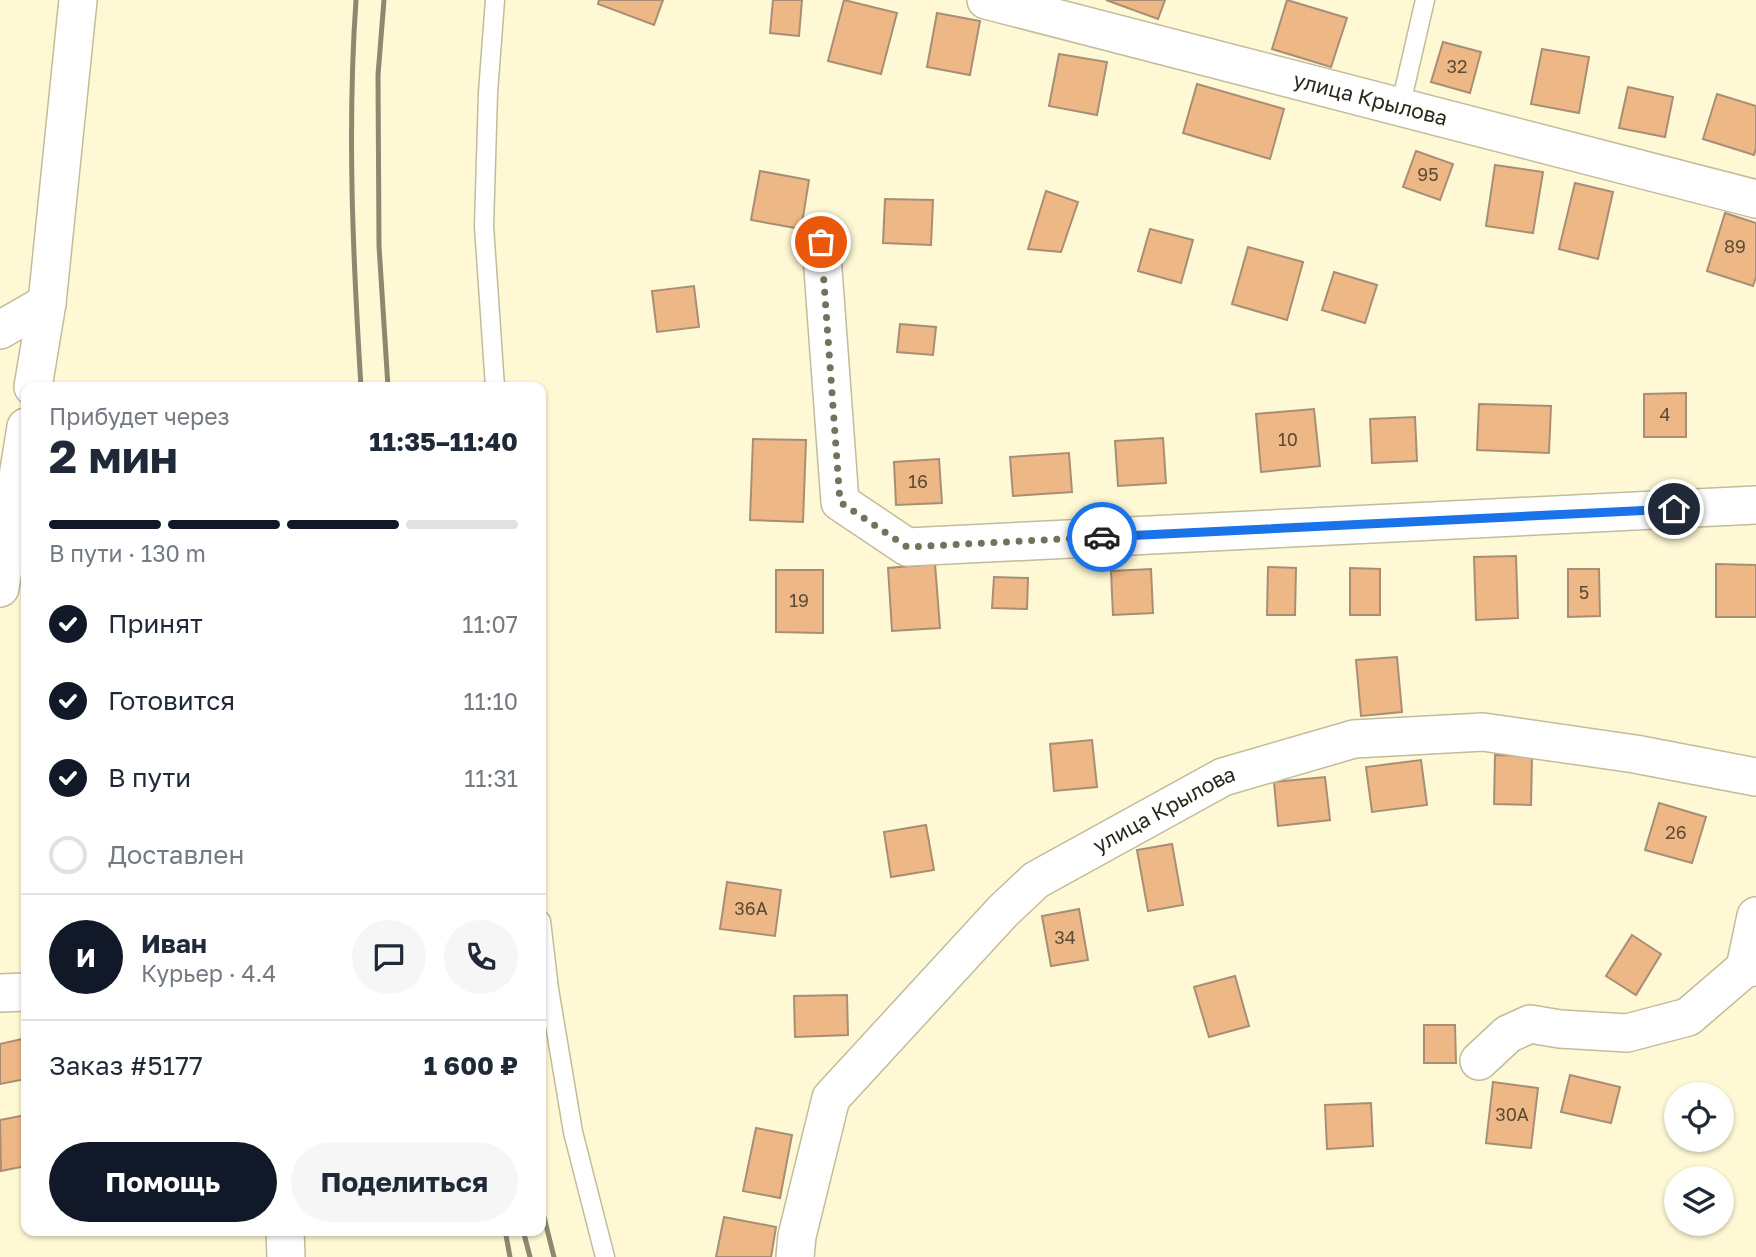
<!DOCTYPE html>
<html lang="ru">
<head>
<meta charset="utf-8">
<style>
  body { margin:0; font-family:"Golos Text",sans-serif; background:#f6f6f7; color:#1f2937; height:100vh; display:flex; flex-direction:column; font-size:26px; white-space:nowrap }
  * { box-sizing:border-box; margin:0 }
  p { font-size:23px; color:#747a83 }
  .icon { flex:none; width:38px; height:38px; fill:none; stroke:currentColor; stroke-width:2; stroke-linecap:round; stroke-linejoin:round }
  .map { position:relative; flex:1; overflow:hidden }
  .sheet { position:absolute; left:21px; top:382px; width:525px; height:854px; display:flex; flex-direction:column; background:#fff; border-radius:14px; box-shadow:0 2px 5px #0004 }
  .sheet>* { flex:none }
  .fabs { position:absolute; left:1664px; top:1082px; display:grid; gap:14px }
  .fabs a { display:grid; place-items:center; width:70px; height:70px; border-radius:50%; background:#fff; box-shadow:0 2px 5px #0004; font-size:35px }
  .pin { position:absolute; display:grid; place-items:center; width:60px; height:60px; color:#fff; margin:-30px; border:4px solid #fff; border-radius:50%; box-shadow:0 2px 7px #0007 }
  .courier { position:absolute; display:grid; place-items:center; width:70px; height:70px; margin:-35px; border:5px solid #1a73e8; border-radius:50%; background:#fff; color:#222; box-shadow:0 2px 9px #0007 }
  .overview em { font-style:normal; font-weight:700 }
  .overview div { display:flex; flex-direction:column-reverse }
  .overview { display:flex; align-items:center; justify-content:space-between; height:119px; padding:0 28px }
  h1 { font-size:46px; font-weight:700; line-height:52px }
  .bar { display:grid; grid-template-columns:repeat(4,1fr); gap:10px 7px; align-content:center; height:84px; padding:0 28px }
  .bar i { height:9px; border-radius:5px; background:#e0e1e3 }
  .bar .on { background:#111827 }
  .bar p { grid-column:span 4 }
  .line { display:flex; align-items:center; gap:18px; padding:0 28px; border-top:2px solid #e0e1e3 }
  .line div { flex:1 }
  .round { display:grid; place-items:center; flex:none; width:74px; height:74px; border-radius:37px; background:#f6f6f7 }
  ol { padding:0 28px; list-style:none }
  li { display:flex; align-items:center; gap:21px; height:77px }
  li p { margin-inline-start:auto }
  li .icon { padding:7px; border-radius:50%; background:#111827; color:#fff; stroke-width:4 }
  li:last-child { color:#747a83 }
  li i { width:38px; height:38px; border:4px solid #e0e1e3; border-radius:50% }
  .action { display:flex; gap:14px; margin-top:auto; padding:14px 28px }
  .action a { flex:1; height:80px; border-radius:42px; background:#111827; color:#fff; font-size:28px; font-weight:700; line-height:80px; text-align:center }
  .action a+a { background:#f6f6f7; color:#1f2937 }
  .map>svg:first-child { display:block }
  .building { fill:#eeb886; stroke:#a88e76; stroke-width:2 }
  .lines { fill:none; stroke-linecap:round; stroke-linejoin:round }
  .service-casing { stroke:#c2bc9a; stroke-width:21 }
  .minor-casing { stroke:#c2bc9a; stroke-width:40 }
  .service { stroke:#fff; stroke-width:18 }
  .minor { stroke:#fff; stroke-width:37 }
  .rail { stroke:#8d8971; stroke-width:5 }
  .done { stroke:#75715c; stroke-width:7; stroke-dasharray:0 12.6 }
  .route { stroke:#1a73e8; stroke-width:9 }
  .labels { text-anchor:middle; stroke-width:5; stroke-linejoin:round; paint-order:stroke }
  .number-label { font-size:18px; fill:#5c4c36 }
  .street-label { font-size:21px; fill:#2b281b; stroke:#fff }
</style>
</head>
<body>
<div class="map">
<svg width="1756" height="1257" viewBox="0 0 1756 1257">
  <rect width="100%" height="100%" fill="#fef8d4"/>
  <g class="building">
    <polygon points="599,0 663,0 654,25 598,4"/>
    <polygon points="773,0 802,0 799,36 770,33"/>
    <polygon points="844,0 897,13 881,74 828,61"/>
    <polygon points="1106,0 1165,0 1158,19"/>
    <polygon points="1287,0 1347,18 1331,67 1272,49"/>
    <polygon points="937,13 980,21 970,75 927,67"/>
    <polygon points="1443,42 1481,52 1470,93 1431,82"/>
    <polygon points="1542,49 1589,57 1579,113 1531,104"/>
    <polygon points="1059,54 1107,62 1097,115 1049,106"/>
    <polygon points="1197,84 1284,109 1270,159 1183,133"/>
    <polygon points="1628,87 1673,97 1665,137 1619,128"/>
    <polygon points="1717,94 1756,106 1756,148 1754,155 1703,139"/>
    <polygon points="1416,151 1453,164 1440,200 1403,187"/>
    <polygon points="1495,165 1543,172 1533,233 1486,226"/>
    <polygon points="760,171 809,180 801,229 751,220"/>
    <polygon points="1575,183 1613,192 1598,259 1559,249"/>
    <polygon points="1046,191 1078,202 1061,252 1028,249"/>
    <polygon points="885,199 933,200 931,245 883,243"/>
    <polygon points="1725,213 1756,223 1756,277 1753,286 1707,271"/>
    <polygon points="1150,229 1193,240 1181,283 1138,271"/>
    <polygon points="1248,247 1303,262 1287,320 1232,304"/>
    <polygon points="1334,272 1377,285 1365,323 1322,310"/>
    <polygon points="694,286 699,327 657,332 652,291"/>
    <polygon points="900,324 936,327 933,355 897,352"/>
    <polygon points="1686,393 1686,437 1644,437 1644,394"/>
    <polygon points="1479,404 1551,406 1549,453 1477,450"/>
    <polygon points="1314,409 1320,466 1261,472 1256,414"/>
    <polygon points="1415,417 1417,461 1372,463 1370,419"/>
    <polygon points="1163,438 1166,483 1118,486 1115,441"/>
    <polygon points="753,439 806,440 803,522 750,520"/>
    <polygon points="1069,453 1072,492 1013,496 1010,457"/>
    <polygon points="939,459 942,503 896,505 894,462"/>
    <polygon points="1516,556 1518,618 1476,620 1474,557"/>
    <polygon points="935,564 940,628 892,631 888,568"/>
    <polygon points="1716,564 1756,565 1756,617 1716,617"/>
    <polygon points="1268,567 1296,568 1295,615 1267,615"/>
    <polygon points="1350,568 1380,569 1380,615 1350,615"/>
    <polygon points="1151,569 1153,613 1113,615 1111,571"/>
    <polygon points="1568,569 1599,569 1600,616 1568,617"/>
    <polygon points="776,570 823,570 823,633 776,632"/>
    <polygon points="994,577 1028,578 1027,609 992,608"/>
    <polygon points="1397,657 1402,712 1361,716 1356,660"/>
    <polygon points="1092,740 1097,787 1054,791 1050,744"/>
    <polygon points="1495,755 1532,756 1531,805 1494,804"/>
    <polygon points="1421,760 1427,805 1372,812 1366,767"/>
    <polygon points="1325,777 1330,820 1278,826 1274,782"/>
    <polygon points="1659,803 1706,817 1692,863 1645,850"/>
    <polygon points="926,825 934,870 891,877 884,832"/>
    <polygon points="1172,844 1183,905 1148,911 1137,850"/>
    <polygon points="727,882 781,890 775,936 720,929"/>
    <polygon points="1079,909 1088,960 1051,966 1042,916"/>
    <polygon points="1632,935 1661,954 1636,995 1606,976"/>
    <polygon points="1235,976 1249,1026 1209,1037 1194,987"/>
    <polygon points="847,995 848,1035 795,1037 794,996"/>
    <polygon points="1424,1025 1455,1025 1456,1063 1424,1063"/>
    <polygon points="26,1038 26,1079 0,1084 0,1044"/>
    <polygon points="1570,1075 1620,1087 1611,1123 1561,1112"/>
    <polygon points="1493,1082 1538,1088 1531,1148 1486,1143"/>
    <polygon points="1371,1103 1373,1146 1327,1149 1325,1105"/>
    <polygon points="26,1115 26,1166 1,1171 0,1120"/>
    <polygon points="756,1128 792,1135 780,1198 743,1191"/>
    <polygon points="724,1217 776,1227 771,1257 716,1257"/>
  </g>
  <g class="lines">
    <g class="service-casing">
      <g id="service">
        <polyline points="1400,108 1425,0"/>
        <polyline points="495,387 484,226 488,93 495,0"/>
        <polyline points="541,921 549,989 573,1132 605,1257"/>
      </g>
    </g>
    <g class="minor-casing">
      <g id="minor">
        <path id="s1" d="M986 0 1756 199"/>
        <polyline points="821,242 840,502 907,547 1756,505"/>
        <polyline points="0,330 47,303"/>
        <polyline points="33,387 47,303 78,0"/>
        <polyline points="0,588 26,427"/>
        <polyline points="1756,916 1745,968 1756,967"/>
        <polyline points="0,993 26,992"/>
        <polyline points="1479,1061 1508,1034 1530,1024 1560,1029 1627,1033 1688,1017 1745,968"/>
        <polyline points="285,1230 286,1257"/>
        <path id="s2" d="M795 1257 797 1236 831 1098 1003 911 1036 880 1223 777 1354 739 1483 732 1635 754 1756 777"/>
      </g>
    </g>
    <use href="#service" class="service"/>
    <use href="#minor" class="minor"/>
    <g class="rail">
      <path d="M356 0C347 129 353 258 361 387"/>
      <polyline points="384,0 378,75 379,246 388,387"/>
      <polyline points="541,1205 554,1257"/>
      <polyline points="505,1230 510,1257"/>
      <polyline points="523,1230 530,1257"/>
    </g>
  </g>
  <g class="lines">
    <polyline class="done" points="821,242 840,502 907,547 1102,537"/>
    <polyline class="route" points="1102,537 1674,509"/>
  </g>
  <g class="labels">
    <g class="number-label">
      <text x="1457" y="73">32</text>
      <text x="1428" y="181">95</text>
      <text x="1735" y="253">89</text>
      <text x="1665" y="421">4</text>
      <text x="1288" y="446">10</text>
      <text x="918" y="488">16</text>
      <text x="1584" y="599">5</text>
      <text x="799" y="607">19</text>
      <text x="1676" y="839">26</text>
      <text x="751" y="915">36А</text>
      <text x="1065" y="944">34</text>
      <text x="1512" y="1121">30А</text>
    </g>
    <g class="street-label">
      <text dy="7" stroke="none"><textPath href="#s1" startOffset="397">улица Крылова</textPath></text>
      <text dy="7" stroke="none"><textPath href="#s2" startOffset="609">улица Крылова</textPath></text>
    </g>
  </g>
</svg>
<div class="fabs">
<a><svg class="icon" aria-label="locate" viewBox="0 0 24 24"><circle cx="12" cy="12" r="6"/><path d="M12 2v4M12 18v4M2 12h4M18 12h4"/></svg></a>
<a><svg class="icon" aria-label="layers" viewBox="0 0 24 24"><path d="M12 4l9 5-9 5-9-5zM3 14l9 5 9-5"/></svg></a>
</div>
<div class="pin" style="left:821px;top:242px;background:#ea580c"><svg class="icon" aria-label="bag" viewBox="0 0 24 24"><path d="M5 8h14l-1 12H6zM9 8a3 3 0 0 1 6 0"/></svg></div>
<div class="pin" style="left:1674px;top:509px;background:#1f2937"><svg class="icon" aria-label="home" viewBox="0 0 24 24"><path d="M3 11l9-7 9 7M6 9v11h12V9"/></svg></div>
<div class="courier" style="left:1102px;top:537px"><svg class="icon" aria-label="car" viewBox="0 0 24 24"><path d="M5 17H2v-5l4-1 3-4h7l3 4 3 1v5h-3M9 17h6M6 11h13"/><circle cx="7" cy="17" r="2"/><circle cx="17" cy="17" r="2"/></svg></div>
<section class="sheet">
<div class="overview"><div><h1>2 мин</h1><p>Прибудет через</p></div><em>11:35–11:40</em></div>
<div class="bar"><i class="on"></i><i class="on"></i><i class="on"></i><i></i><p>В пути · 130 m</p></div>
<ol>
<li><svg class="icon" aria-label="check" viewBox="0 0 24 24"><path d="M5 12l5 5 9-10"/></svg>Принят<p>11:07</p></li>
<li><svg class="icon" aria-label="check" viewBox="0 0 24 24"><path d="M5 12l5 5 9-10"/></svg>Готовится<p>11:10</p></li>
<li><svg class="icon" aria-label="check" viewBox="0 0 24 24"><path d="M5 12l5 5 9-10"/></svg>В пути<p>11:31</p></li>
<li><i></i>Доставлен</li>
</ol>
<div class="line" style="height:126px"><b class="round" style="background:#111827;color:#fff">И</b><div><b>Иван</b><p>Курьер · 4.4</p></div><a class="round"><svg class="icon" aria-label="chat" viewBox="0 0 24 24"><path d="M4 5h16v11H9l-5 4z"/></svg></a><a class="round"><svg class="icon" aria-label="phone" viewBox="0 0 24 24"><path d="M5 4h4l2 5-3 2q2 4 5 5l2-3 5 2v4C11 20 4 13 5 4z"/></svg></a></div>
<div class="line" style="height:91px"><div>Заказ #5177</div><b>1 600 ₽</b></div>
<div class="action"><a>Помощь</a><a>Поделиться</a></div>
</section>
</div>
</body>
</html>
